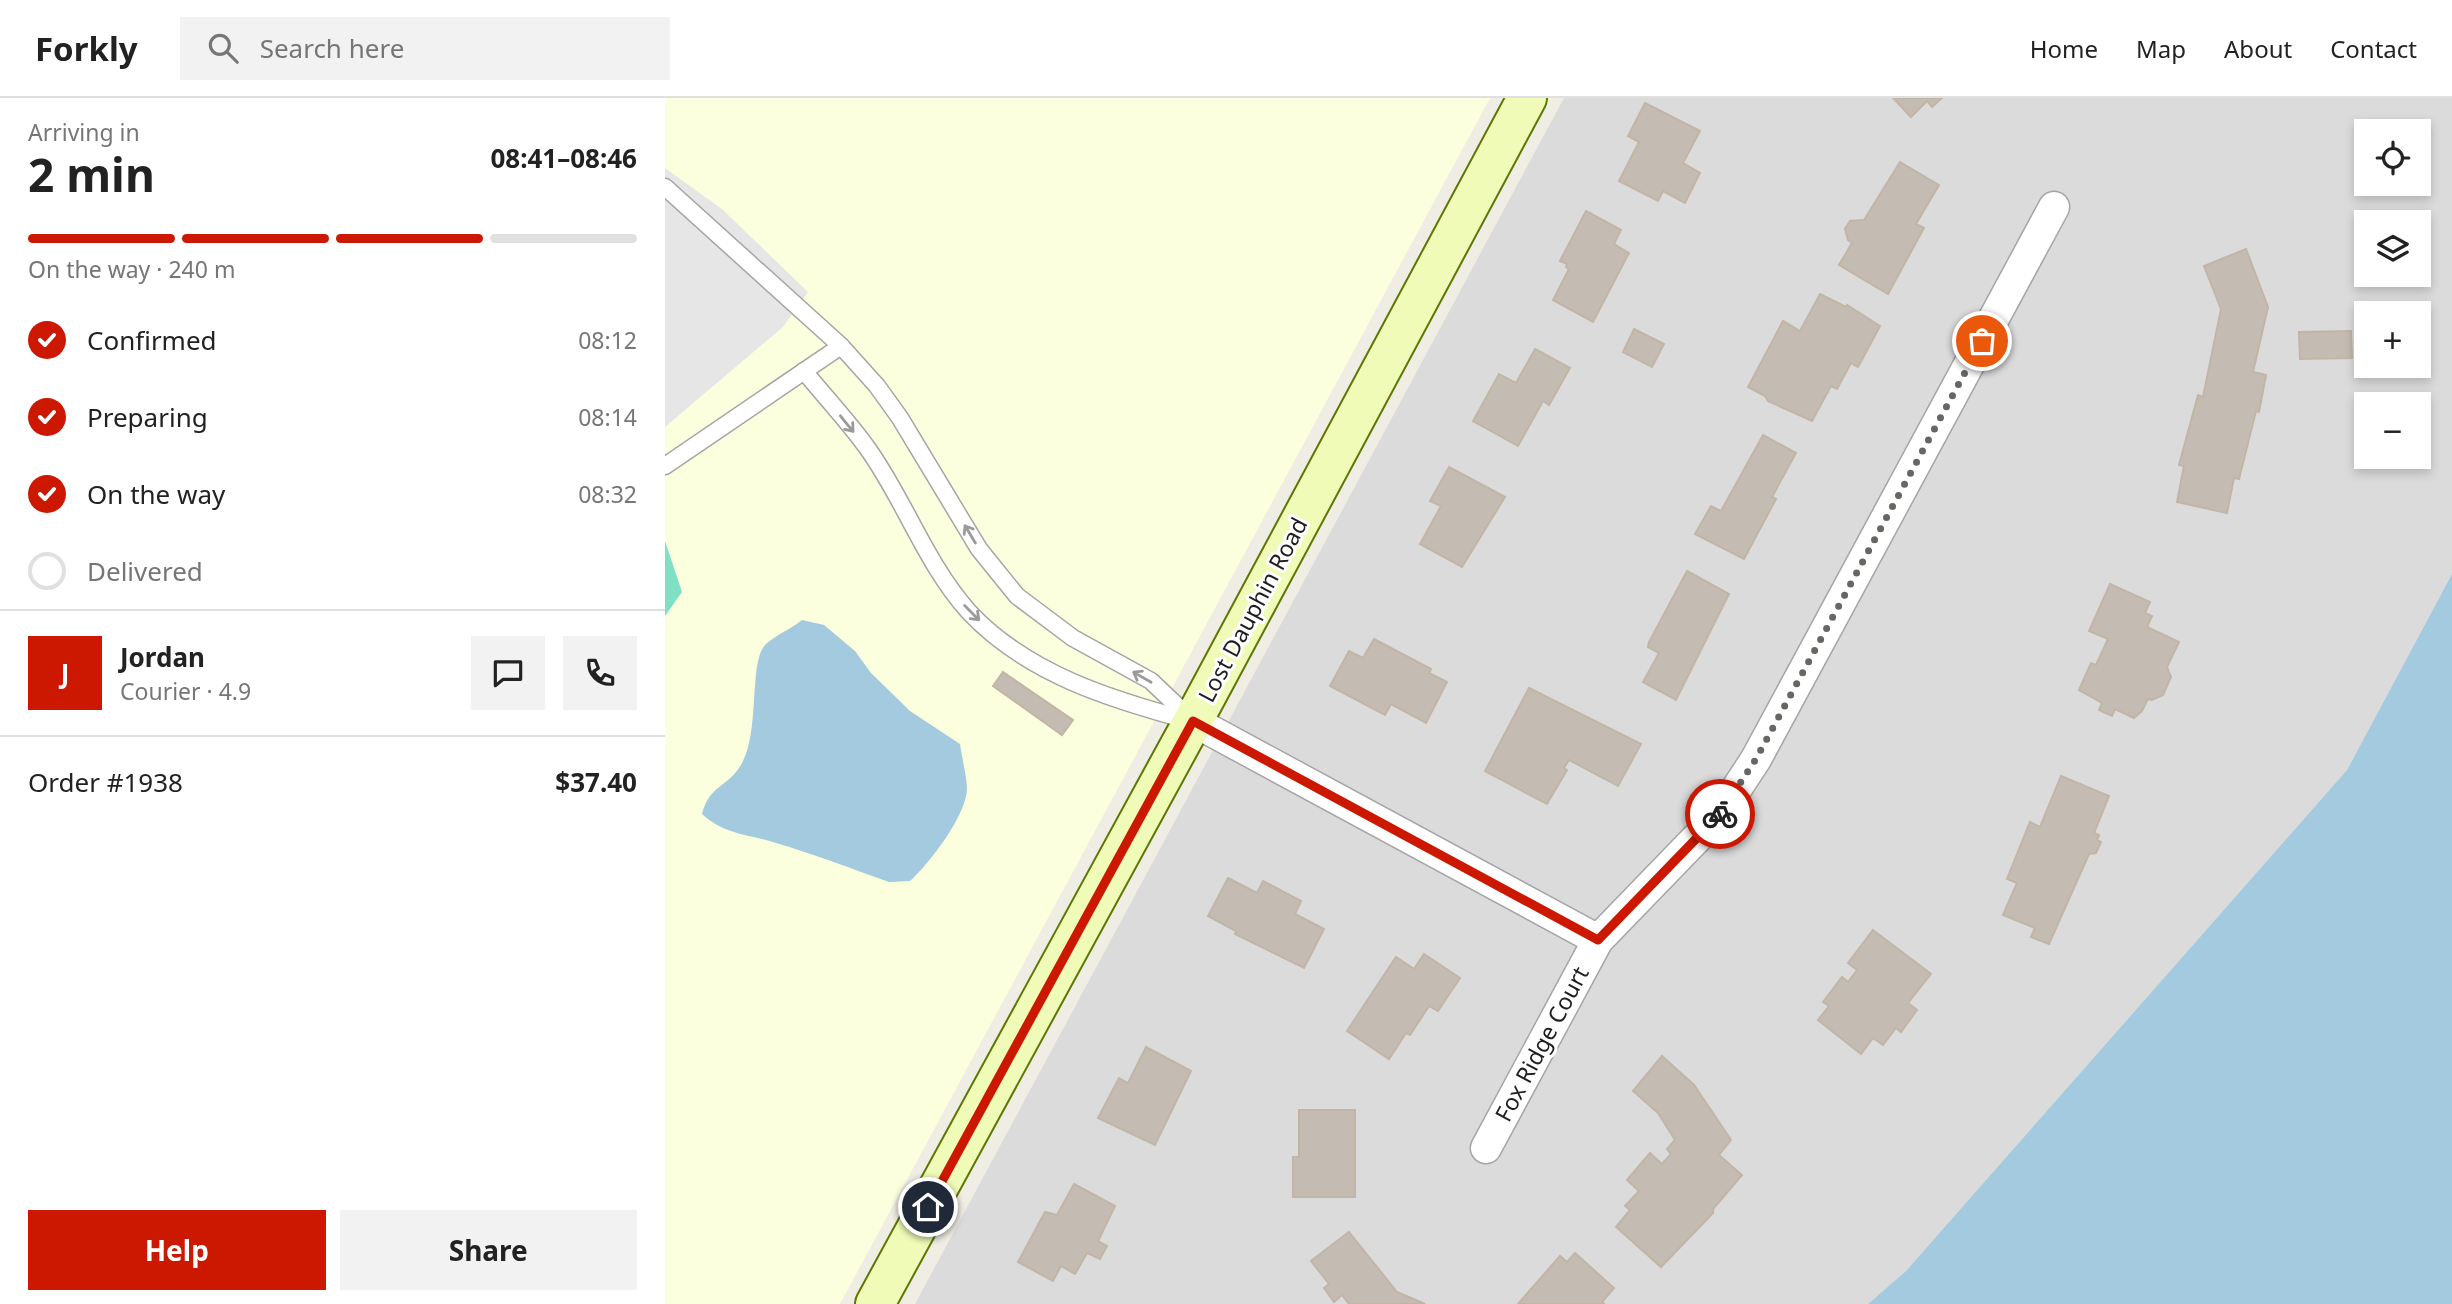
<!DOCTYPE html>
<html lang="en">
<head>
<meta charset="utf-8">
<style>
  body { margin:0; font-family:"Noto Sans",sans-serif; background:#f2f2f2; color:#222; height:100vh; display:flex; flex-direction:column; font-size:26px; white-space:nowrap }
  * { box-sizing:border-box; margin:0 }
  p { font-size:23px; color:#767676 }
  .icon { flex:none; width:38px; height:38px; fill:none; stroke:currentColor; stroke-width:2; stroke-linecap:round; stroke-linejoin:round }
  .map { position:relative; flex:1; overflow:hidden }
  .panel { display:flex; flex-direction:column; background:#fff; width:665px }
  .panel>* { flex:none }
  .tools { position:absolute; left:1689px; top:21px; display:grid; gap:14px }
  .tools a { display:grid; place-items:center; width:77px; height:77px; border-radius:0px; background:#fff; box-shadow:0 4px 10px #0003; font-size:35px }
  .pin { position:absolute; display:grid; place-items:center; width:60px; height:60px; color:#fff; margin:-30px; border:4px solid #fff; border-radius:50%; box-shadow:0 2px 7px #0007 }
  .courier { position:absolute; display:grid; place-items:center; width:70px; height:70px; margin:-35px; border:5px solid #cc1800; border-radius:50%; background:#fff; color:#222; box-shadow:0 2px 9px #0007 }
  .headline em { font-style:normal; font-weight:700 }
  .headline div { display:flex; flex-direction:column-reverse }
  .headline { display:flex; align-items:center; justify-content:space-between; height:119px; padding:0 28px }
  h1 { font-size:46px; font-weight:700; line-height:52px }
  .bar { display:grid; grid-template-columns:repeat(4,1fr); gap:10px 7px; align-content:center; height:84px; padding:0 28px }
  .bar i { height:9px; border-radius:5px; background:#e0e0e0 }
  .bar .selected { background:#cc1800 }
  .bar p { grid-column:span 4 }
  .line { display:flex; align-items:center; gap:18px; padding:0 28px; border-top:2px solid #e0e0e0 }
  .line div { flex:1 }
  .round { display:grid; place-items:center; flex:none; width:74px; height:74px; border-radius:0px; background:#f2f2f2 }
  ol { padding:0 28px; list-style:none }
  li { display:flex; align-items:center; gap:21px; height:77px }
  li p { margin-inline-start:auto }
  li .icon { padding:7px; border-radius:50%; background:#cc1800; color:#fff; stroke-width:4 }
  li:last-child { color:#767676 }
  li i { width:38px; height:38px; border:4px solid #e0e0e0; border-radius:50% }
  .primary-button { display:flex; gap:14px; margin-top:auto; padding:14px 28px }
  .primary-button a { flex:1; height:80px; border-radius:0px; background:#cc1800; color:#fff; font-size:28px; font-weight:700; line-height:80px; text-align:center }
  .primary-button a+a { background:#f2f2f2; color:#222 }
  header { display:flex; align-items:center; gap:42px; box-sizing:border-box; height:98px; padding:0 35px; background:#fff; border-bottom:2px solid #e0e0e0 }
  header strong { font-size:33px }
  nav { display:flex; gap:38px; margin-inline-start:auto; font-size:24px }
  .search { width:490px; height:63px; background:#f2f2f2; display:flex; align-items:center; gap:18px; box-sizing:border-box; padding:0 24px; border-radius:0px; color:#767676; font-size:26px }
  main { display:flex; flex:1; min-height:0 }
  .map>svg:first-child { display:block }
  .residential { fill:#dcdbdb; fill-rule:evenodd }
  .education { fill:#fbffdd }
  .pitch { fill:#80e0c6 }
  .parking { fill:#e6e6e6 }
  .water { fill:#a3cade }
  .building { fill:#c4bcb3; stroke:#c1b5a6; stroke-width:2 }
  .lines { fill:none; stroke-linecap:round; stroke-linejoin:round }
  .service-casing { stroke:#a5a5a5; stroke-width:19 }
  .minor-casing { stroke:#a5a5a5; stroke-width:33 }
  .secondary-casing { stroke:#5d7703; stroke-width:42 }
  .service { stroke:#fff; stroke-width:16 }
  .minor { stroke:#fff; stroke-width:30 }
  .secondary { stroke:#effbb6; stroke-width:38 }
  .oneway { stroke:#9a9a9a }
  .done { stroke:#676663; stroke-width:7; stroke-dasharray:0 12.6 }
  .route { stroke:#cc1800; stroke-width:9 }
  .labels { text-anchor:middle; stroke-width:6; stroke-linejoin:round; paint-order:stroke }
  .street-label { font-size:23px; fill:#1e1e1e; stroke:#fff }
</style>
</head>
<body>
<header>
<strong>Forkly</strong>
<div class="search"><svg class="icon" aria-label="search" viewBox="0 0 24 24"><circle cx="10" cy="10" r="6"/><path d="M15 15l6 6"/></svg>Search here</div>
<nav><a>Home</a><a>Map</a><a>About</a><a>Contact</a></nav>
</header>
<main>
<section class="panel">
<div class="headline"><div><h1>2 min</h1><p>Arriving in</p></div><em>08:41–08:46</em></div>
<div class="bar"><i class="selected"></i><i class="selected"></i><i class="selected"></i><i></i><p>On the way · 240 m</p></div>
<ol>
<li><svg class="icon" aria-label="check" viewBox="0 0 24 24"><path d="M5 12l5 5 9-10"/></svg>Confirmed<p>08:12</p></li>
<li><svg class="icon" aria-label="check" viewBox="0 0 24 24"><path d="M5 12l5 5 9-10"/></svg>Preparing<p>08:14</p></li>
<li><svg class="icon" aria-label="check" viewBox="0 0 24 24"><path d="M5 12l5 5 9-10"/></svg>On the way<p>08:32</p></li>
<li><i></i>Delivered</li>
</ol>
<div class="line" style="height:126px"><b class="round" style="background:#cc1800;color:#fff">J</b><div><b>Jordan</b><p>Courier · 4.9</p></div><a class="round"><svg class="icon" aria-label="chat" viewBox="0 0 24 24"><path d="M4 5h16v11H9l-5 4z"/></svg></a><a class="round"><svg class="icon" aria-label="phone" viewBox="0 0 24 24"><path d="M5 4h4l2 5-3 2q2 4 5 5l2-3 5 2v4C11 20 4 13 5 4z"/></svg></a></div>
<div class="line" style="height:91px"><div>Order #1938</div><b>$37.40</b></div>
<div class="primary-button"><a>Help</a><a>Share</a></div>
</section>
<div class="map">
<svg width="1787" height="1206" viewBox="0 0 1787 1206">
  <rect width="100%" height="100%" fill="#efede4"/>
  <path class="residential" d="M899 0H1787V476L1682 672 1241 1173 1203 1206H250ZM1701 33H1754V86H1701ZM1701 124H1754V177H1701ZM1701 215H1754V268H1701ZM1701 306H1754V359H1701Z"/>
  <polygon class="education" points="0,0 825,0 175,1206 0,1206"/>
  <polygon class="pitch" points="0,443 17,494 0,518"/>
  <polygon class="parking" points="0,70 57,111 143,194 118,229 0,329"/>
  <g class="water">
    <polygon points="1787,476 1787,1206 1203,1206 1241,1173 1682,672"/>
    <path d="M137 522 159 527 190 553 206 575 245 613 295 646C297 660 301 675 302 690 302 717 264 766 245 783L224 784C187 771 149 756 111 745 83 736 60 737 37 716 45 686 62 690 76 667 96 634 83 563 101 546 111 537 126 531 137 522Z"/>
  </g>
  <g class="building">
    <polygon points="1228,0 1277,0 1267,9 1262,3 1246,19"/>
    <polygon points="980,5 1035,33 1018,65 1035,75 1020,105 998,93 993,103 954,83 974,44 963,38"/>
    <polygon points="1235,64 1274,87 1251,126 1259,130 1223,196 1174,167 1187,145 1183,142 1180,131 1185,123 1199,122"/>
    <polygon points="921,113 956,132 949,146 964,155 928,224 888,202 904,171 901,169 902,166 895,163"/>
    <polygon points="1581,151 1603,209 1588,274 1601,277 1594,314 1591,313 1574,381 1569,380 1562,415 1512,404 1519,368 1514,367 1533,297 1538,299 1556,211 1539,168"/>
    <polygon points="1155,196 1181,209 1182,207 1215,228 1193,269 1186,265 1172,291 1166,288 1147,323 1103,303 1100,298 1083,289 1118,223 1135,233"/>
    <polygon points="969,231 999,246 987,269 958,254"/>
    <polygon points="1686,233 1687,260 1635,261 1634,234"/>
    <polygon points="870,251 905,270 884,307 878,303 853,348 808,323 834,276 851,285"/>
    <polygon points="1098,337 1131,355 1107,399 1111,401 1079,461 1030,436 1046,408 1056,413"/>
    <polygon points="784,369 840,399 797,469 755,446 776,408 765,403"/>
    <polygon points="1022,473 1064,496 1011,602 978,584 994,555 983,549 984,544"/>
    <polygon points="1445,486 1485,504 1480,515 1487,518 1482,529 1514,544 1502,569 1506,579 1498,597 1487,602 1483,601 1477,613 1469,620 1450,611 1447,618 1434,612 1437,605 1414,592 1426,565 1431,567 1443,541 1424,533"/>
    <polygon points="709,541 766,571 764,575 782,584 761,625 726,606 720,617 665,588 684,553 698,560"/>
    <polygon points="338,574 408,622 397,637 328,588"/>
    <polygon points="864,590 976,646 953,688 904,662 899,670 902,672 882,706 820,673"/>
    <polygon points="1396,678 1444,698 1429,735 1434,737 1432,742 1436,744 1431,755 1424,756 1384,846 1366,839 1370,830 1338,817 1352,785 1342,781 1365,724 1375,729"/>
    <polygon points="563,780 592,795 598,783 636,803 630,816 659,831 639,870 570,836 571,833 543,818"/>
    <polygon points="1208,832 1266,876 1243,905 1252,912 1236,934 1231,930 1218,947 1208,940 1196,956 1153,922 1164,908 1158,904 1177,879 1183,884 1192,872 1183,865"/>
    <polygon points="759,856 795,880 773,913 764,908 745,937 741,935 724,961 682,933 731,859 749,871"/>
    <polygon points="481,949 526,973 490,1047 433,1020 454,980 463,985"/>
    <polygon points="997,958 1029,987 1066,1042 1054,1057 1077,1077 1048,1111 1048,1115 996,1169 951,1129 965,1112 960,1108 974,1093 962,1082 985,1055 997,1066 1006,1056 1002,1051 1010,1042 993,1015 968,993"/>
    <polygon points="634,1012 690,1012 690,1099 628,1099 628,1059 634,1059"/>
    <polygon points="409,1086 450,1108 433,1143 442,1148 435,1161 422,1155 410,1176 396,1168 388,1183 353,1164 380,1114 392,1117"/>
    <polygon points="684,1134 732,1194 760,1206 684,1206 677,1197 669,1204 659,1190 664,1186 646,1163"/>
    <polygon points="910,1155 949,1190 937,1204 939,1206 853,1206 895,1158 902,1164"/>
  </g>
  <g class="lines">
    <g class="service-casing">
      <g id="service">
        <polyline points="0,89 176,248 212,288 235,320 314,451 352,498 408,540 486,583 528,623"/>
        <path d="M139 273C160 299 184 324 203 351 240 403 261 466 304 514 362 576 447 602 526 623"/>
        <polyline points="0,368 176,248"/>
      </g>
    </g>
    <g class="minor-casing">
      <g id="minor">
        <polyline points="528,623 933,842 1055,716 1091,661 1389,109"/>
        <polyline points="821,1050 933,842"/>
      </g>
    </g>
    <g class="secondary-casing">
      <polyline id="secondary" points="210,1206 528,623 862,0"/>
    </g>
    <use href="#service" class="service"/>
    <use href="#minor" class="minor"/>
    <use href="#secondary" class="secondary"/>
  </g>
  <defs><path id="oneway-shaft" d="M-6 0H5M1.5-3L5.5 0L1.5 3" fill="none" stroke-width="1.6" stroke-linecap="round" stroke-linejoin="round" transform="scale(1.75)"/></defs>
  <g class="oneway">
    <use href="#oneway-shaft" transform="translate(182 326) rotate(51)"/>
    <use href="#oneway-shaft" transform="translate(305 436) rotate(-121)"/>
    <use href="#oneway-shaft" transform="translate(307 515) rotate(45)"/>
    <use href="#oneway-shaft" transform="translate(477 579) rotate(-150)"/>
  </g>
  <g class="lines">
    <polyline class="done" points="1055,716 1091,661 1317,243"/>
    <polyline class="route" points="263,1109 528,623 933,842 1055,716"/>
  </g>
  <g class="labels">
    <g class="street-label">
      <text transform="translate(588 512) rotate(-62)" y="8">Lost Dauphin Road</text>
      <text transform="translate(877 946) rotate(-62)" y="8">Fox Ridge Court</text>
    </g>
  </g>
</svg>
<div class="tools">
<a><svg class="icon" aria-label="locate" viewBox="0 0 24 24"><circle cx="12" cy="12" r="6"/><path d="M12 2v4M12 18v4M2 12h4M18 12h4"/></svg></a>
<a><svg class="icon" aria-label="layers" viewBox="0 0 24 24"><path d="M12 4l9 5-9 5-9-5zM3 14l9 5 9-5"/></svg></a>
<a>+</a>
<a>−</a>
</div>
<div class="pin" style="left:1317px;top:243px;background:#ea580c"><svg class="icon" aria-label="bag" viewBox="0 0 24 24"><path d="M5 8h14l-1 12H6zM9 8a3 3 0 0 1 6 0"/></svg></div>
<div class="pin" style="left:263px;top:1109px;background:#1f2937"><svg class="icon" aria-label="home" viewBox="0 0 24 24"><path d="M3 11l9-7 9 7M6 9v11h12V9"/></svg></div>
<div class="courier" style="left:1055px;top:716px"><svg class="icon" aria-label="bike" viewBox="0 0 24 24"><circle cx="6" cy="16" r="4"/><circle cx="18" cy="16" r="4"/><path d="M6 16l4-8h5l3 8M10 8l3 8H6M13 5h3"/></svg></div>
</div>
</main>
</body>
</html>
